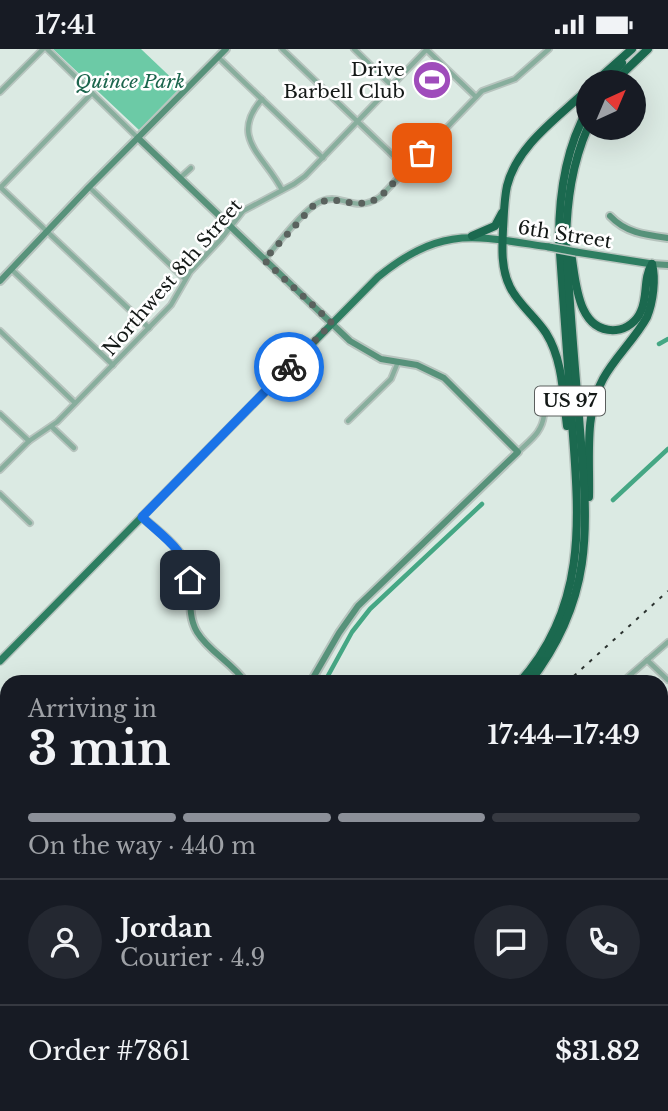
<!DOCTYPE html>
<html lang="en">
<head>
<meta charset="utf-8">
<style>
  body { margin:0; font-family:"Libre Baskerville",serif; background:#242831; color:#f1f3f6; height:100vh; display:flex; flex-direction:column; font-size:26px; white-space:nowrap }
  * { box-sizing:border-box; margin:0 }
  p { font-size:23px; color:#9ea1a6 }
  .icon { flex:none; width:38px; height:38px; fill:none; stroke:currentColor; stroke-width:2; stroke-linecap:round; stroke-linejoin:round }
  .map { position:relative; flex:1; overflow:hidden }
  .drawer { position:absolute; left:0px; top:626px; width:668px; height:436px; display:flex; flex-direction:column; background:#171b24; border-radius:21px 21px 0 0; box-shadow:0 7px 28px #0002 }
  .drawer>* { flex:none }
  .needle { width:46px; rotate:44deg }
  .tools { position:absolute; left:576px; top:21px; display:grid; gap:14px }
  .tools a { display:grid; place-items:center; width:70px; height:70px; border-radius:50%; background:#171b24; box-shadow:0 7px 28px #0002; font-size:35px }
  .pin { position:absolute; display:grid; place-items:center; width:60px; height:60px; color:#fff; margin:-30px; border-radius:14px; box-shadow:0 4px 10px #0006 }
  .courier { position:absolute; display:grid; place-items:center; width:70px; height:70px; margin:-35px; border:5px solid #1a73e8; border-radius:50%; background:#fff; color:#222; box-shadow:0 2px 9px #0007 }
  .overview em { font-style:normal; font-weight:700 }
  .overview div { display:flex; flex-direction:column-reverse }
  .overview { display:flex; align-items:center; justify-content:space-between; height:119px; padding:0 28px }
  h1 { font-size:46px; font-weight:700; line-height:52px }
  .bar { display:grid; grid-template-columns:repeat(4,1fr); gap:10px 7px; align-content:center; height:84px; padding:0 28px }
  .bar i { height:9px; border-radius:5px; background:#363941 }
  .bar .current { background:#8c9099 }
  .bar p { grid-column:span 4 }
  .line { display:flex; align-items:center; gap:18px; padding:0 28px; border-top:2px solid #363941 }
  .line div { flex:1 }
  .round { display:grid; place-items:center; flex:none; width:74px; height:74px; border-radius:37px; background:#242831 }
  .status { display:flex; justify-content:space-between; align-items:center; height:49px; padding:0 35px; background:#171b24; direction:ltr }
  .status svg { height:19px; fill:currentColor }
  .map>svg:first-child { display:block }
  .green { fill:#6ccaa6 }
  .lines { fill:none; stroke-linecap:round; stroke-linejoin:round }
  .canal { stroke:#45a784; stroke-width:4.5 }
  .street-casing { stroke:#b7c4be; stroke-width:8 }
  .secondary-casing { stroke:#b7c4be; stroke-width:10 }
  .primary-casing { stroke:#b7c4be; stroke-width:10 }
  .highway-casing { stroke:#b7c4be; stroke-width:11 }
  .street { stroke:#88ae9d; stroke-width:4.5 }
  .secondary { stroke:#57927a; stroke-width:6 }
  .primary { stroke:#2d7e61; stroke-width:7 }
  .highway { stroke:#1b694f; stroke-width:8 }
  .rail { stroke:#2c3330; stroke-width:2; stroke-dasharray:3.5 7; stroke-linecap:butt }
  .primary-bridge-casing { stroke:#b7c4be; stroke-width:10; stroke-linecap:butt }
  .primary-bridge { stroke:#2d7e61; stroke-width:7 }
  .done { stroke:#5a625e; stroke-width:7; stroke-dasharray:0 12.6 }
  .route { stroke:#1a73e8; stroke-width:9 }
  .labels { text-anchor:middle; stroke-width:5; stroke-linejoin:round; paint-order:stroke }
  .shield { fill:#fff; stroke:#5a5e5d; stroke-width:2 }
  .shield-label { font-size:18px; font-weight:bold; fill:#141917 }
  .poi-label { font-size:19px; fill:#141917; stroke:#fff; text-anchor:end }
  .park-label { font-size:19px; font-style:italic; fill:#1c654d; stroke:#fff }
  .street-label { font-size:19px; fill:#141917; stroke:#fff }
</style>
</head>
<body>
<div class="status"><b>17:41</b><svg viewBox="0 0 49 12"><path d="M0 12V9h3v3zM5 12V6h3v6zM10 12V3h3v9zM15 12V0h3v12zM26 1h20v11H26zM47 4h2v5h-2z"/></svg></div>
<div class="map">
<svg width="668" height="1062" viewBox="0 0 668 1062">
  <rect width="100%" height="100%" fill="#dbeae3"/>
  <polygon class="green" points="53,0 141,0 181,38 139,81"/>
  <g class="lines">
    <g class="canal">
      <polyline points="659,295 668,290"/>
      <polyline points="613,451 668,400"/>
      <polyline points="324,634 352,583 370,560 482,455"/>
      <polyline points="0,1010 7,1007"/>
    </g>
    <g class="street-casing">
      <g id="street">
        <polyline points="47,0 138,89"/>
        <polyline points="282,0 407,120"/>
        <polyline points="354,0 391,36"/>
        <polyline points="427,1 476,48"/>
        <polyline points="218,8 323,109"/>
        <polyline points="0,43 43,0"/>
        <path d="M262 50C228 89 265 107 282 141"/>
        <polyline points="180,129 191,119"/>
        <polyline points="0,138 149,279"/>
        <polyline points="1,138 92,44"/>
        <polyline points="89,138 185,230"/>
        <path d="M265 210C277 196 306 157 322 152 343 144 354 165 380 148L482 42 515 30 549 0"/>
        <polyline points="11,220 113,316"/>
        <polyline points="0,282 75,354"/>
        <polyline points="0,365 29,392"/>
        <polyline points="348,372 391,330 398,313"/>
        <polyline points="52,378 74,399"/>
        <path d="M518 403C530 391 542 384 544 366"/>
        <polyline points="0,421 29,392 57,373 171,256 190,223 221,190 243,162 294,135 305,127 427,0"/>
        <polyline points="0,445 30,474"/>
        <polyline points="647,611 668,631"/>
        <polyline points="621,634 668,593"/>
        <polyline points="662,686 668,692"/>
        <polyline points="662,691 668,684"/>
        <polyline points="0,742 7,734"/>
        <polyline points="662,750 668,744"/>
        <polyline points="662,808 668,802"/>
        <polyline points="662,910 668,912"/>
        <polyline points="0,991 7,987"/>
        <polyline points="662,1011 662,1012"/>
        <polyline points="244,1055 251,1062"/>
        <polyline points="441,1055 448,1062"/>
        <polyline points="521,1055 528,1062"/>
        <polyline points="604,1055 611,1062"/>
        <polyline points="105,1062 111,1055"/>
        <polyline points="141,1062 148,1055"/>
        <polyline points="219,1062 226,1055"/>
        <polyline points="299,1062 306,1055"/>
        <polyline points="426,1062 433,1055"/>
        <polyline points="613,1062 620,1055"/>
      </g>
    </g>
    <g class="secondary-casing">
      <g id="secondary">
        <polyline points="138,89 350,292 381,310 417,316 444,329 518,403 358,557 339,584 310,634"/>
        <path d="M610 167C626 184 645 186 668 189"/>
        <polyline points="652,215 668,216"/>
        <polyline points="0,232 89,138 226,0"/>
        <path d="M142 468C157 481 178 496 187 515 196 537 184 561 197 583 209 603 233 614 246 634"/>
        <polyline points="0,685 7,692"/>
        <polyline points="0,868 7,875"/>
        <polyline points="385,1055 392,1062"/>
      </g>
    </g>
    <g class="primary-casing">
      <g id="primary">
        <polyline points="576,203 652,215"/>
        <path d="M0 612 378 228C442 176 474 187 549 198"/>
      </g>
    </g>
    <g class="highway-casing">
      <g id="highway">
        <polyline points="595,33 632,0"/>
        <polyline points="606,33 622,14"/>
        <polyline points="616,33 626,21 648,0"/>
        <polyline points="472,187 495,177 502,164"/>
        <path d="M572 210C576 236 579 284 616 281 627 280 637 272 641 262 648 247 643 229 652 215"/>
        <path d="M567 377C563 346 563 311 546 284 535 267 518 255 510 238 501 220 502 199 503 180 504 165 504 151 507 137 517 96 559 68 588 40"/>
        <path d="M589 448C590 410 584 364 603 330 615 308 635 290 647 268 653 253 656 230 652 215"/>
        <path d="M519 634C592 553 578 459 571 360 567 303 563 247 559 190 559 145 565 100 588 60"/>
        <path d="M529 634C598 545 587 472 579 368 574 309 569 250 566 191 567 151 572 115 588 78"/>
        <polyline points="29,1062 37,1055"/>
        <polyline points="40,1062 48,1055"/>
      </g>
    </g>
    <use href="#street" class="street"/>
    <use href="#secondary" class="secondary"/>
    <use href="#primary" class="primary"/>
    <use href="#highway" class="highway"/>
    <g class="rail">
      <polyline points="566,634 668,542"/>
      <polyline points="83,1062 90,1055"/>
    </g>
    <g class="primary-bridge-casing">
      <polyline id="primary-bridge" points="549,198 576,203"/>
    </g>
    <use href="#primary-bridge" class="primary-bridge"/>
  </g>
  <g class="lines">
    <path class="done" d="M289 318 332 274 264 211 313 157C338 141 353 165 380 148L422 104"/>
    <path class="route" d="M190 531C188 503 161 486 142 468L289 318"/>
  </g>
  <defs>
    <g id="stadium-disc" transform="scale(2.0125)"><circle r="9.5" fill="#9f4cbb" stroke="#fff"/><path d="M0-5a6.5 5 0 1 0 0 10a6.5 5 0 1 0 0-10ZM-3.5-1.8h7v3.6h-7Z" fill="#fff"/></g>
  </defs>
  <g fill-rule="evenodd">
    <use href="#stadium-disc" x="432" y="31"/>
  </g>
  <g class="labels">
    <rect class="shield" x="535" y="337.5" width="70" height="29" rx="5"/>
    <g class="shield-label">
      <text x="570" y="358">US 97</text>
    </g>
    <g class="poi-label">
      <text x="405" y="27">Drive<tspan x="405" dy="22">Barbell Club</tspan></text>
    </g>
    <g class="park-label">
      <text x="130" y="39">Quince Park</text>
    </g>
    <g class="street-label">
      <text transform="translate(565 185) rotate(9)" y="7">6th Street</text>
      <text transform="translate(172 228) rotate(-49)" y="7">Northwest 8th Street</text>
    </g>
  </g>
</svg>
<div class="tools">
<a><svg class="needle" viewBox="-14 -14 28 28"><path d="M0-13l5 13h-10z" fill="#e53935"/><path d="M0 13l5-13h-10z" fill="#9ea1a6"/></svg></a>
</div>
<div class="pin" style="left:422px;top:104px;background:#ea580c"><svg class="icon" aria-label="bag" viewBox="0 0 24 24"><path d="M5 8h14l-1 12H6zM9 8a3 3 0 0 1 6 0"/></svg></div>
<div class="pin" style="left:190px;top:531px;background:#1f2937"><svg class="icon" aria-label="home" viewBox="0 0 24 24"><path d="M3 11l9-7 9 7M6 9v11h12V9"/></svg></div>
<div class="courier" style="left:289px;top:318px"><svg class="icon" aria-label="bike" viewBox="0 0 24 24"><circle cx="6" cy="16" r="4"/><circle cx="18" cy="16" r="4"/><path d="M6 16l4-8h5l3 8M10 8l3 8H6M13 5h3"/></svg></div>
<section class="drawer">
<div class="overview"><div><h1>3 min</h1><p>Arriving in</p></div><em>17:44–17:49</em></div>
<div class="bar"><i class="current"></i><i class="current"></i><i class="current"></i><i></i><p>On the way · 440 m</p></div>
<div class="line" style="height:126px"><a class="round"><svg class="icon" aria-label="person" viewBox="0 0 24 24"><circle cx="12" cy="8" r="4"/><path d="M4 21q1-7 8-7t8 7"/></svg></a><div><b>Jordan</b><p>Courier · 4.9</p></div><a class="round"><svg class="icon" aria-label="chat" viewBox="0 0 24 24"><path d="M4 5h16v11H9l-5 4z"/></svg></a><a class="round"><svg class="icon" aria-label="phone" viewBox="0 0 24 24"><path d="M5 4h4l2 5-3 2q2 4 5 5l2-3 5 2v4C11 20 4 13 5 4z"/></svg></a></div>
<div class="line" style="height:91px"><div>Order #7861</div><b>$31.82</b></div>
</section>
</div>
</body>
</html>
